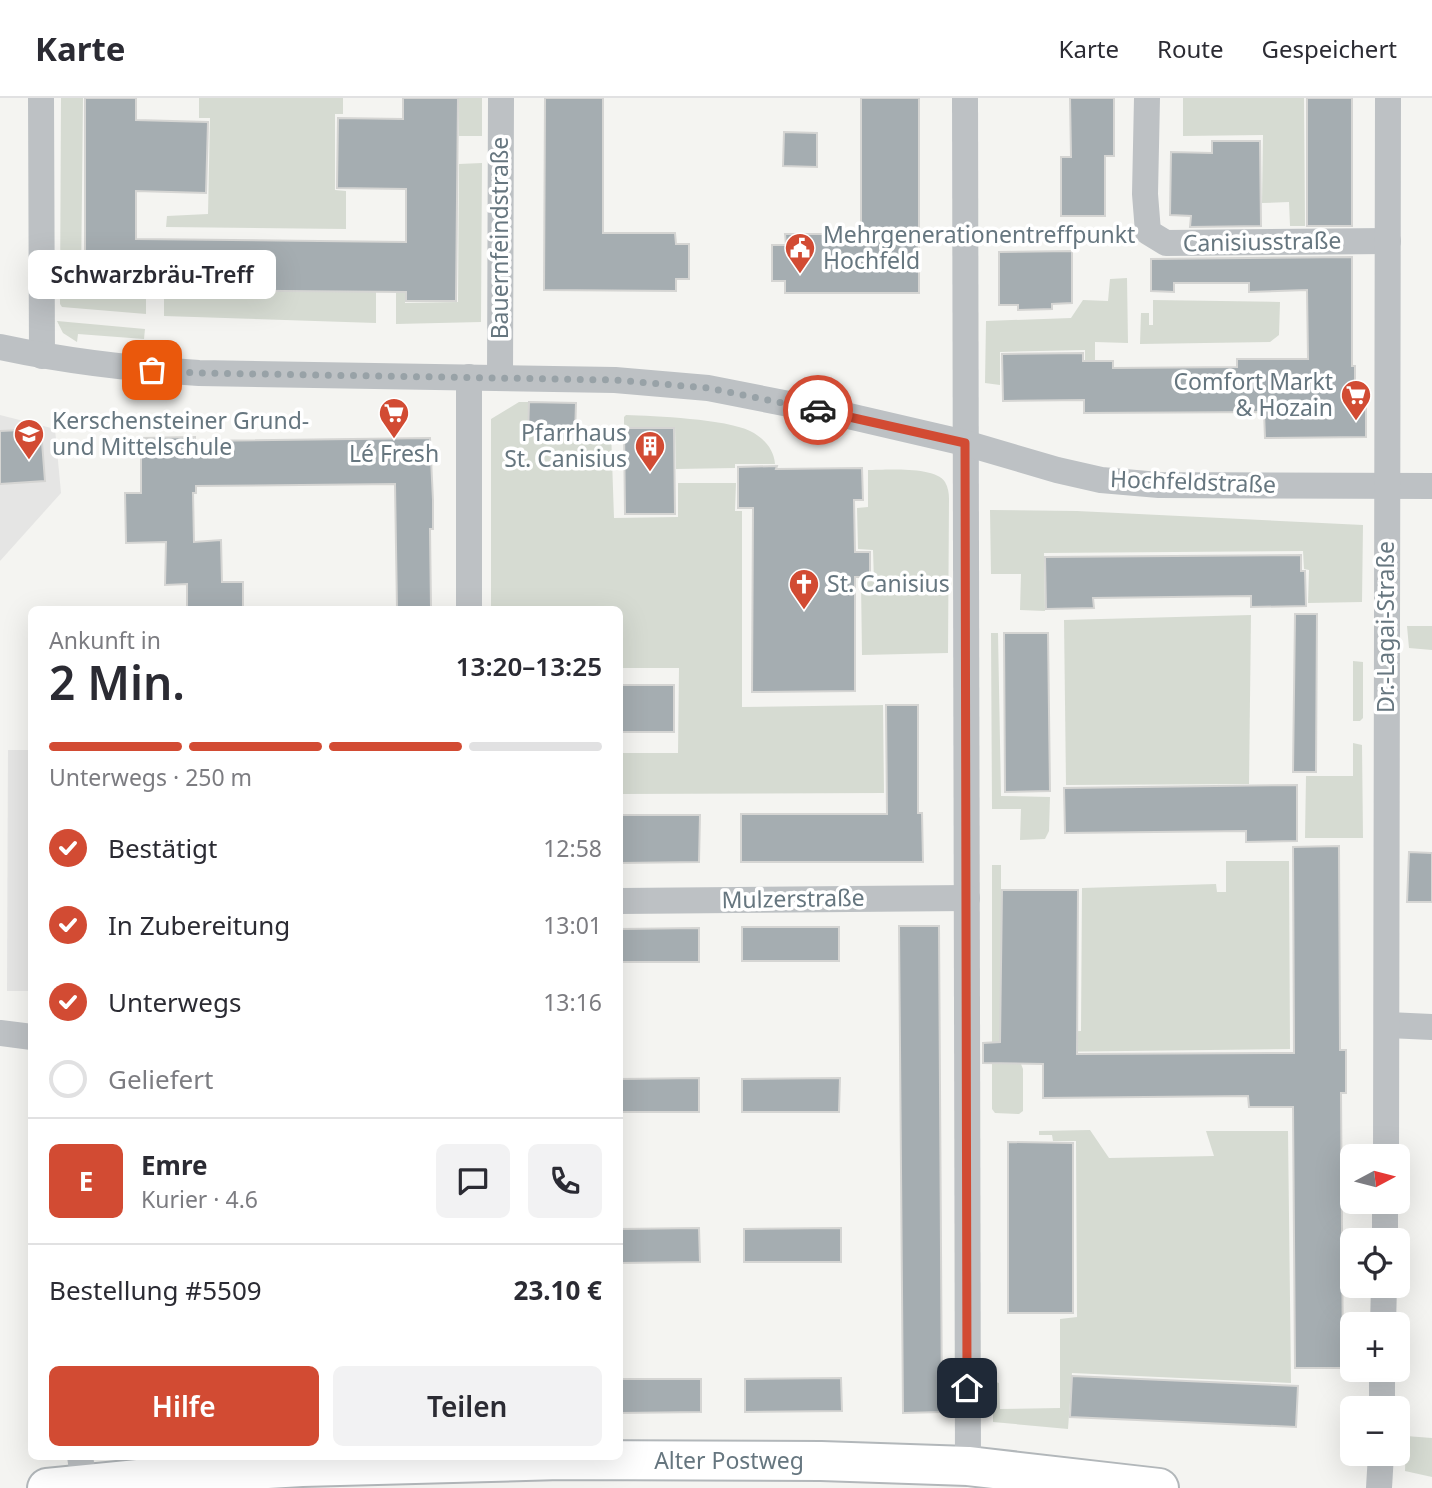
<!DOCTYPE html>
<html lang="de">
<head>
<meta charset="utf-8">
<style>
  body { margin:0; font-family:"Noto Sans",sans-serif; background:#f2f2f3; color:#2b2b33; height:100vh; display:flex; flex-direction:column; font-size:26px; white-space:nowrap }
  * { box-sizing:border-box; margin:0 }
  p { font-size:23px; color:#7c7c81 }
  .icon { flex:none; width:38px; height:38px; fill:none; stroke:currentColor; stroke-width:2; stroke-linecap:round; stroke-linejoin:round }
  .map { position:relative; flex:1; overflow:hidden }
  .drawer { position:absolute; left:28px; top:508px; width:595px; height:854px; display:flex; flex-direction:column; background:#fff; border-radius:10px; box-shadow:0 7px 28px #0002 }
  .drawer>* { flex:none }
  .needle { width:46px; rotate:83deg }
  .controls { position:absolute; left:1340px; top:1046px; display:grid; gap:14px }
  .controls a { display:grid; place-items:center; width:70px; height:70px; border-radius:10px; background:#fff; box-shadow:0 7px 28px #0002; font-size:35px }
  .pin { position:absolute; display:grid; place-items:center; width:60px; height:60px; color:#fff; margin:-30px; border-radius:14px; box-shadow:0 4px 10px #0006 }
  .courier { position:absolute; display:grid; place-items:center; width:70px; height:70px; margin:-35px; border:5px solid #d24b33; border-radius:50%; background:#fff; color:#222; box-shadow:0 2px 9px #0007 }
  .bubble { position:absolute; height:49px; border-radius:10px; background:#fff; box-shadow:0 7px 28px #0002; font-size:23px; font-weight:600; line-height:49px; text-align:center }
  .summary em { font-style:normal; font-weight:600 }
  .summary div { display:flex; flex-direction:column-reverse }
  .summary { display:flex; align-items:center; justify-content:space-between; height:119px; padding:0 21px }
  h1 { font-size:46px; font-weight:600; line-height:52px }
  .bar { display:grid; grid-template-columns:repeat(4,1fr); gap:10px 7px; align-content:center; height:84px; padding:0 21px }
  .bar i { height:9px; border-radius:5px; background:#e1e1e2 }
  .bar .on { background:#d24b33 }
  .bar p { grid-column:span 4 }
  .line { display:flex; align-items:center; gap:18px; padding:0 21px; border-top:2px solid #e1e1e2 }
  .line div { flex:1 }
  .round { display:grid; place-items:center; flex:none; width:74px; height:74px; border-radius:10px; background:#f2f2f3 }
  ol { padding:0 21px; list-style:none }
  li { display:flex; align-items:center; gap:21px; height:77px }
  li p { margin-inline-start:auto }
  li .icon { padding:7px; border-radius:50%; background:#d24b33; color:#fff; stroke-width:4 }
  li:last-child { color:#7c7c81 }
  li i { width:38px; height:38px; border:4px solid #e1e1e2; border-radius:50% }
  .button { display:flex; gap:14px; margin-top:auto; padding:14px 21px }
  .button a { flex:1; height:80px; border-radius:10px; background:#d24b33; color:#fff; font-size:28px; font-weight:600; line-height:80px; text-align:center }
  .button a+a { background:#f2f2f3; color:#2b2b33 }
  header { display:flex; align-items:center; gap:42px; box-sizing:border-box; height:98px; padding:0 35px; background:#fff; border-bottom:2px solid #e1e1e2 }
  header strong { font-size:33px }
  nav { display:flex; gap:38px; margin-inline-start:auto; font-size:24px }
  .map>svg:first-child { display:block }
  .built { fill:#e5e5e4 }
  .green { fill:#d6dbd2 }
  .building { fill:#a5adb1; stroke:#d5d5d3; stroke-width:2 }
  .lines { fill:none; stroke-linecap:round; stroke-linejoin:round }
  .secondary-casing { stroke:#b2b7ba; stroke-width:42 }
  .street { stroke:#bdc1c4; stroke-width:26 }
  .secondary { stroke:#fff; stroke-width:38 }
  .done { stroke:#98a2a7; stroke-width:7; stroke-dasharray:0 12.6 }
  .route { stroke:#d24b33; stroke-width:9 }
  .labels { text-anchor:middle; stroke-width:7; stroke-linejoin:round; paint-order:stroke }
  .poi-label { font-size:23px; fill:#66767f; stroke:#fff; text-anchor:start }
  .street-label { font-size:23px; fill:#66767f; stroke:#fff }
</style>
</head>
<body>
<header>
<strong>Karte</strong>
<nav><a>Karte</a><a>Route</a><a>Gespeichert</a></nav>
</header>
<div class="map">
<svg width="1432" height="1390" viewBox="0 0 1432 1390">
  <rect width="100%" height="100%" fill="#f4f4f1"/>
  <g class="built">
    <polygon points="0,317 55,331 61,395 0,463"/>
    <polygon points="8,652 31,652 31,893 7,893"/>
  </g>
  <g class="green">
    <polygon points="61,0 83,0 81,187 146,187 146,216 62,209 60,206"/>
    <polygon points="199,0 343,0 343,16 335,16 335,92 346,93 346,131 166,129 167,118 208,116 210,20 199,20"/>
    <rect x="459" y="0" width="23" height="38"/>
    <polygon points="1183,0 1304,0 1305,128 1290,128 1289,104 1262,105 1263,37 1183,38"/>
    <polygon points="482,65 481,224 396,226 396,187 405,187 405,205 458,204 459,66"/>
    <polygon points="1127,180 1128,245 1095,244 1095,267 1085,266 1085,252 1000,254 1000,287 985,285 986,223 1071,220 1083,202 1108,203 1110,181"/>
    <polygon points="368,186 376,186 376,225 164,218 164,194 367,194"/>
    <polygon points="1153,202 1280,204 1279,237 1270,244 1140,246 1141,215 1149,215 1149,227 1153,227"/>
    <polygon points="57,223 145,231 144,241 78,236 77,244 63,235"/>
    <polygon points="519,304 529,304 529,337 575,337 575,332 611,332 614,420 678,419 678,385 736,385 735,413 742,413 742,609 883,607 884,695 620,696 620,655 678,655 679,570 620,570 620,511 491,511 491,321"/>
    <path d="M626 317C655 318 726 321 750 333 764 340 774 351 775 366H735V370L676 371 675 329H624V319Z"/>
    <path d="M868 372C885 372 935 368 945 384 948 389 949 395 949 401L948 555 862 557 861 484 874 483 873 452 858 451 857 410 868 409Z"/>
    <polygon points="990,412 1077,413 1363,427 1362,504 1308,505 1309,472 1304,471 1303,453 1044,455 1045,513 1020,512 1021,476 991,476"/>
    <polygon points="1251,517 1249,686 1066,687 1064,522"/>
    <polygon points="1407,528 1432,528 1432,552 1409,550"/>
    <polygon points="991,535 998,535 1001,698 1050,699 1049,733 1045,741 1020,742 1021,711 992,711"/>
    <polygon points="1353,563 1363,564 1363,620 1360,623 1353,623"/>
    <polygon points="1353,645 1362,647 1363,740 1305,740 1306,678 1353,678"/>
    <polygon points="1226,763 1289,763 1290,951 1043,954 1055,934 1081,933 1082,790 1216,786 1217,794 1226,794"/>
    <polygon points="992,767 1001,767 1001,944 997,965 1021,966 1023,971 1023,1013 1019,1016 995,1015 992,1011"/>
    <polygon points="1090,1032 1109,1060 1214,1058 1206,1033 1288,1033 1291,1285 1072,1275 1068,1331 993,1324 993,1283 999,1285 1000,1311 1060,1310 1060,1221 1077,1219 1076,1043 1053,1043 1052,1037 1039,1037 1039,1033"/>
    <polygon points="1406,1338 1432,1340 1432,1379 1405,1373"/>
  </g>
  <g class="building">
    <polygon points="85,0 136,0 136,22 208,24 206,95 136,93 136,141 406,144 406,91 337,90 338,20 403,21 403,0 458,0 456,203 406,203 406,194 177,192 177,186 85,186"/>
    <polygon points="545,0 603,0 603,135 675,135 676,146 689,146 689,181 676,181 676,193 544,192"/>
    <polygon points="861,0 919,0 919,195 785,195 785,183 772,183 772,147 786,147 785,136 861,136"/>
    <polygon points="1070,0 1114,0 1114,58 1105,58 1105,118 1061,118 1061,59 1071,59"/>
    <rect x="1307" y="0" width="45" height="128"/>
    <polygon points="784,34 817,35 817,69 783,68"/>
    <polygon points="1212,43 1260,43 1261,128 1190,129 1191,118 1170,117 1171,54 1212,55"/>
    <polygon points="1072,153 1072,205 1052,206 1052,211 1018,212 1018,207 999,207 999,154"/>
    <polygon points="1352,159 1352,268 1355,268 1355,288 1366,288 1366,339 1265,340 1264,314 1084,315 1084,302 1003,303 1002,256 1083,255 1083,263 1113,263 1113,270 1237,269 1237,261 1308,261 1307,192 1249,194 1249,185 1174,185 1174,194 1151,193 1151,161"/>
    <polygon points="529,304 576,305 575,337 528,337"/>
    <polygon points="624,330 674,330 675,416 625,416"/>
    <polygon points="41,331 45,383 0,386 0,333"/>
    <polygon points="195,339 195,343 430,340 433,402 433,431 430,431 431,511 397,511 395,386 196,388 196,395 193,395 194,444 221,442 222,484 243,484 243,511 187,511 187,486 165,487 166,444 126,445 125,395 141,395 141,340"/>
    <polygon points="777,368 776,371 862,370 863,402 854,402 855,454 870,454 870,479 855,479 855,593 752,594 753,410 738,410 738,369"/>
    <polygon points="1301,457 1301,473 1305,473 1306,508 1251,509 1251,498 1093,500 1094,510 1046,511 1045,459"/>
    <polygon points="1295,516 1317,516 1316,674 1293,674"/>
    <polygon points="1004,535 1048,535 1050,693 1005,694"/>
    <rect x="620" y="587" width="54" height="47"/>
    <polygon points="886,607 918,607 918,715 922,715 923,764 741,764 741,716 887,716"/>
    <polygon points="1297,687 1297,743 1246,744 1246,733 1065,735 1064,690"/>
    <polygon points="620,717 700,717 699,764 620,765"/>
    <polygon points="1339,748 1340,952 1346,952 1346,995 1341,995 1343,1270 1295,1270 1293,1009 1249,1009 1248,998 1043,1000 1043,966 983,965 983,945 1000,944 1002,792 1078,792 1077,956 1294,955 1293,749"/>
    <polygon points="1409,754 1432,755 1432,804 1407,804"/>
    <polygon points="899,828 939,828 942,1314 903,1315"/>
    <rect x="742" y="829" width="97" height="34"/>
    <polygon points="699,830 699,864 620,864 620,831"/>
    <polygon points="699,980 699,1014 620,1014 620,981"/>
    <polygon points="840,980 839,1014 742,1014 742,981"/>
    <polygon points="1008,1044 1073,1045 1073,1215 1008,1215"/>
    <polygon points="699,1130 700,1164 620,1165 620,1131"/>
    <polygon points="841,1130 841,1164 744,1164 744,1131"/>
    <polygon points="1072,1278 1298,1288 1296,1329 1070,1319"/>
    <polygon points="841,1280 842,1313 745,1314 745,1281"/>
    <polygon points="620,1281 701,1281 701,1314 620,1315"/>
  </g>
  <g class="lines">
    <g class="secondary-casing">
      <polyline id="secondary" points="47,1390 199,1375 302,1369 561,1362 821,1363 968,1368 1159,1390"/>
    </g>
    <g class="street">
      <polyline points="41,0 42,258"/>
      <polyline points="965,0 968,1368"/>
      <polyline points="1147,0 1145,96 1148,134 1166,145 1388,143"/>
      <path d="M0 249C65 263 132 271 199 275L615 282 708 290 840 316 965 345 1057 372 1101 382 1159 387 1432 388"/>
      <polyline points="469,279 469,511"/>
      <polyline points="500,280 501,0"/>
      <polyline points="620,803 967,800"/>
      <polyline points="1388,927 1432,929"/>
      <polyline points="0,935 32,939"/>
      <polyline points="1386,1059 1388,0"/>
      <polyline points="1385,1143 1385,1104"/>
      <polyline points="1383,1227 1384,1188"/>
      <polyline points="1382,1311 1382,1272"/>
      <polyline points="80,1358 84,1386"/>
      <polyline points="1379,1390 1381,1356"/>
    </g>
    <use href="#secondary" class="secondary"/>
  </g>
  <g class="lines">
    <polyline class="done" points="152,272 199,275 615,282 708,290 818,312"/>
    <polyline class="route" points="818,312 965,345 967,1290"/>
  </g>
  <defs>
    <g id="civic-pin" transform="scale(1.575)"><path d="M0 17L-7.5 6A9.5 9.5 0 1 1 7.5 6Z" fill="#d24b33" stroke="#fff"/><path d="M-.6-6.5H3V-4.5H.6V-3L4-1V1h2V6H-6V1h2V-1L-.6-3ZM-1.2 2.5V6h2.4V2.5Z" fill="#fff"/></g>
    <g id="supermarket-pin" transform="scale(1.575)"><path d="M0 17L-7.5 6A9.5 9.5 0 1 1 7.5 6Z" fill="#d24b33" stroke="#fff"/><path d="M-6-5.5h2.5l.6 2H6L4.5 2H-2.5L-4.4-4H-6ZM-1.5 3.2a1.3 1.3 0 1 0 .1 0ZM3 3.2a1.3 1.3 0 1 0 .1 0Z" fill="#fff"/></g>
    <g id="school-pin" transform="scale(1.575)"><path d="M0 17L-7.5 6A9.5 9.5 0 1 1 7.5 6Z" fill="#d24b33" stroke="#fff"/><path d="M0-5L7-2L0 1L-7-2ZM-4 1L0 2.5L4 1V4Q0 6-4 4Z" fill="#fff"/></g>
    <g id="building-pin" transform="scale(1.575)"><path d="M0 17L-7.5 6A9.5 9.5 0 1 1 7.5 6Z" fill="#d24b33" stroke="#fff"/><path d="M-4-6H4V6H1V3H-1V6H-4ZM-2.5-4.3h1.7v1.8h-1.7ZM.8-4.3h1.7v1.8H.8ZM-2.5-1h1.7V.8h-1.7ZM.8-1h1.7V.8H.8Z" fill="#fff"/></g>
    <g id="church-pin" transform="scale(1.575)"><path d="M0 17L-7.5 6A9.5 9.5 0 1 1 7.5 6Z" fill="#d24b33" stroke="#fff"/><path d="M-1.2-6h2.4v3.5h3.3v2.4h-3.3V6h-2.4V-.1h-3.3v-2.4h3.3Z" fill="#fff"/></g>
  </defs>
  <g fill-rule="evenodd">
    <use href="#civic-pin" x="800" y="150"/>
    <use href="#supermarket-pin" x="1356" y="297"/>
    <use href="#supermarket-pin" x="394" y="315"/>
    <use href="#school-pin" x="29" y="336"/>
    <use href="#building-pin" x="650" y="348"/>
    <use href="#church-pin" x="804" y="486"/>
  </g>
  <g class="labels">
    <g class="poi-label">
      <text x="823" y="145">Mehrgenerationentreffpunkt<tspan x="823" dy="26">Hochfeld</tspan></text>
      <text x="1333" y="292" text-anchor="end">Comfort Markt<tspan x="1333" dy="26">&amp; Hozain</tspan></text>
      <text x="52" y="331">Kerschensteiner Grund-<tspan x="52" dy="26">und Mittelschule</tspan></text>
      <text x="627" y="343" text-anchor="end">Pfarrhaus<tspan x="627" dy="26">St. Canisius</tspan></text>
      <text x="394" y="364" text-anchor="middle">Lé Fresh</text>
      <text x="827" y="494">St. Canisius</text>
    </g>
    <g class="street-label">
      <text transform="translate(500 140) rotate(-90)" y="8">Bauernfeindstraße</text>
      <text transform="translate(1262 144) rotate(-1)" y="8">Canisiusstraße</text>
      <text transform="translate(1193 384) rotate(2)" y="8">Hochfeldstraße</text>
      <text transform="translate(1386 529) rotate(-90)" y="8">Dr.-Lagai-Straße</text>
      <text transform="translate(793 801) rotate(-1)" y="8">Mulzerstraße</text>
      <text x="729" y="1371">Alter Postweg</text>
    </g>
  </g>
</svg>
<div class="controls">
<a><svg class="needle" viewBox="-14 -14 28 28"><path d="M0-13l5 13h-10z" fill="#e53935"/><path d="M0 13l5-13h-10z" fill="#7c7c81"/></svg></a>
<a><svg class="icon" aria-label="locate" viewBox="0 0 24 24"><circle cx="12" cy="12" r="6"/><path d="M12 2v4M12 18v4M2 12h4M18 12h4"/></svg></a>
<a>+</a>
<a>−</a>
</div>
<div class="pin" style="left:152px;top:272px;background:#ea580c"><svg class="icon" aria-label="bag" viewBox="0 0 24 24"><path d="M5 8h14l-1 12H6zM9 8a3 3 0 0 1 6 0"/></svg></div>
<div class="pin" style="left:967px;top:1290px;background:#1f2937"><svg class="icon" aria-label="home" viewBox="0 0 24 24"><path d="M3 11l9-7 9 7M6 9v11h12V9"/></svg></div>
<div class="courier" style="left:818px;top:312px"><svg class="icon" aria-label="car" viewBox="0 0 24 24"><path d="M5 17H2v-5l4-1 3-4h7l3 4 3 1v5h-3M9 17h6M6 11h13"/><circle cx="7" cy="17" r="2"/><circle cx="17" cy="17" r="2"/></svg></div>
<div class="bubble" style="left:28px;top:152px;width:248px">Schwarzbräu-Treff</div>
<section class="drawer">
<div class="summary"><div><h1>2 Min.</h1><p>Ankunft in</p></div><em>13:20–13:25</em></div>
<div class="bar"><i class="on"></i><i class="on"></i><i class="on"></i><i></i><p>Unterwegs · 250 m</p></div>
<ol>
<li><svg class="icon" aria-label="check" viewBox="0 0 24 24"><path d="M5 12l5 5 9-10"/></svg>Bestätigt<p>12:58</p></li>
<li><svg class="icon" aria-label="check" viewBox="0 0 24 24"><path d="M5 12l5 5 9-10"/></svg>In Zubereitung<p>13:01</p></li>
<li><svg class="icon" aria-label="check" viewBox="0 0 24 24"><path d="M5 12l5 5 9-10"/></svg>Unterwegs<p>13:16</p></li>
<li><i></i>Geliefert</li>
</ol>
<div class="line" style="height:126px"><b class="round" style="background:#d24b33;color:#fff">E</b><div><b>Emre</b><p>Kurier · 4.6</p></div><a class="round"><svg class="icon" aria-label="chat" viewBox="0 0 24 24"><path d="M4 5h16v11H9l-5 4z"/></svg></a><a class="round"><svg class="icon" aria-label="phone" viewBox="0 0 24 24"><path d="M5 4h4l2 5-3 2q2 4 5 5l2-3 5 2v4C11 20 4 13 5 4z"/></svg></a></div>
<div class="line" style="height:91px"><div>Bestellung #5509</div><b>23.10 €</b></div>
<div class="button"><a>Hilfe</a><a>Teilen</a></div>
</section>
</div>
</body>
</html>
